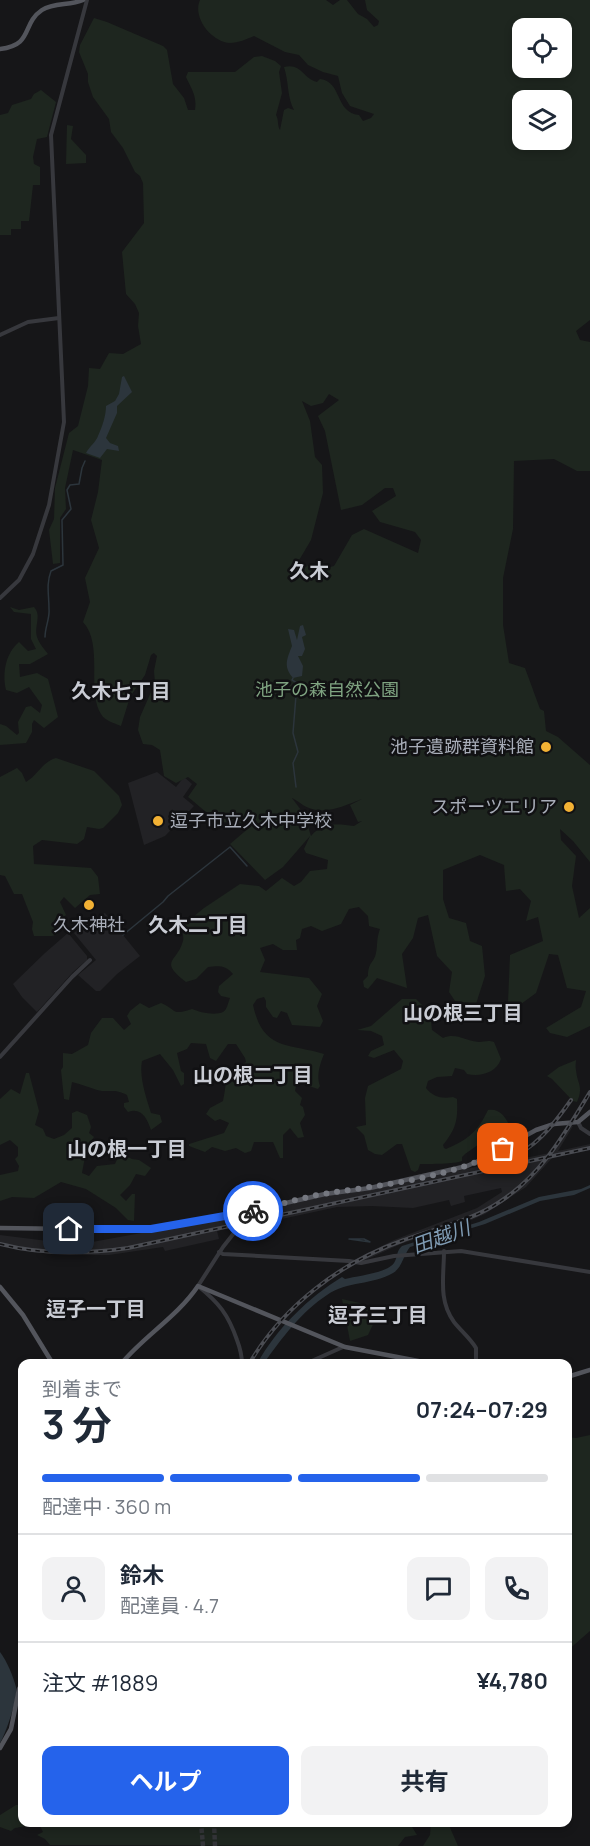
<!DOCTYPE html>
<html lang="ja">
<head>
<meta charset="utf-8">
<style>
  body { margin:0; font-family:Manrope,"Noto Sans JP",sans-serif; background:#f2f2f3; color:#1f2937; height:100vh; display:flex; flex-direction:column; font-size:22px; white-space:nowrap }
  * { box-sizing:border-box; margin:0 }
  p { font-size:20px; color:#747a83 }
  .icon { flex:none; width:33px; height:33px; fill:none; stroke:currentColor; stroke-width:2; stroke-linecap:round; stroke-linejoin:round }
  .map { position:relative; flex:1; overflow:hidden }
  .drawer { position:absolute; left:18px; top:1359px; width:554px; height:468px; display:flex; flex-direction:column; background:#fff; border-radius:12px; box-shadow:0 3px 9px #0003 }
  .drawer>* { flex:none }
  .tools { position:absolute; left:512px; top:18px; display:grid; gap:12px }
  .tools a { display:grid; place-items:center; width:60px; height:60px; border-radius:12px; background:#fff; box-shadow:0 3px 9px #0003; font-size:30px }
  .pin { position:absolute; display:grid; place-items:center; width:51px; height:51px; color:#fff; margin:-26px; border-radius:12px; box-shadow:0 3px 9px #0006 }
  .courier { position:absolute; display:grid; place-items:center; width:60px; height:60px; margin:-30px; border:4px solid #2563eb; border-radius:50%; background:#fff; color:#222; box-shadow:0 2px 8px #0007 }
  .headline em { font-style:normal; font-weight:700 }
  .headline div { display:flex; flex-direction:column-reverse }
  .headline { display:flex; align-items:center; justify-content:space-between; height:102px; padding:0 24px }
  h1 { font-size:39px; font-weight:700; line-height:45px }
  .bar { display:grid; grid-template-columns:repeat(4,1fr); gap:9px 6px; align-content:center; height:72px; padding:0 24px }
  .bar i { height:8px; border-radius:4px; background:#e0e1e3 }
  .bar .on { background:#2563eb }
  .bar p { grid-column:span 4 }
  .line { display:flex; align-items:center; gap:15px; padding:0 24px; border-top:2px solid #e0e1e3 }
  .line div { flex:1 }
  .round { display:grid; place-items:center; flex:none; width:63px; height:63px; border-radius:12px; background:#f2f2f3 }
  .primary-button { display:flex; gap:12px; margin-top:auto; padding:12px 24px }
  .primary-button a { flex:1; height:69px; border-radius:12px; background:#2563eb; color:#fff; font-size:24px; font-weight:700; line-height:69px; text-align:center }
  .primary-button a+a { background:#f2f2f3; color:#1f2937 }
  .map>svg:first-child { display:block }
  .built { fill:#222225 }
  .green { fill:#1e261f; fill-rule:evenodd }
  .water { fill:#2c353c }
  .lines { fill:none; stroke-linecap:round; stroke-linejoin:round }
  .stream { stroke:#2c353c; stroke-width:1.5 }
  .major-tunnel { stroke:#333438; stroke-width:4.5; stroke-dasharray:4.5 2; stroke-linecap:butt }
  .minor { stroke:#37383d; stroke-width:4 }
  .major { stroke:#53555c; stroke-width:4.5 }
  .rail-casing { stroke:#4a4c52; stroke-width:4 }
  .rail { stroke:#111113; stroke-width:1.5; stroke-dasharray:4.5; stroke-linecap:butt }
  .done { stroke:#757880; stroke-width:6; stroke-dasharray:0 10.8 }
  .route { stroke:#2563eb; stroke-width:8 }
  .poi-dot { fill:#f2b134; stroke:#111113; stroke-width:2 }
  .labels { text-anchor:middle; stroke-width:5; stroke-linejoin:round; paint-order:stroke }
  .park-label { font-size:18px; fill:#7fa381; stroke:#111113 }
  .poi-label { font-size:18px; fill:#a8adb8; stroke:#111113; text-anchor:end }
  .neighbourhood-label { font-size:20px; font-weight:bold; fill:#c9ccd4; stroke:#111113 }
  .water-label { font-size:20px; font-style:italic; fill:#7f9bb3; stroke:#111113 }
</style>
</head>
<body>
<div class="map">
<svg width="590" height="1846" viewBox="0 0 590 1846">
  <rect width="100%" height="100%" fill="#161618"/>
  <g class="built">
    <polygon points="157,772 176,787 184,777 192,784 183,797 194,806 165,836 144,845 128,783"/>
    <polygon points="105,913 140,956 117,974 100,991 96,991 78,975 96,960 74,933 90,920"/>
    <polygon points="68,933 87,956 87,960 73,972 37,1012 22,997 13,984 45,953"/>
    <polygon points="567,1125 573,1126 558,1151 590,1144 590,1149 553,1157 526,1187 485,1214 460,1225 403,1243 361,1262 354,1260 394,1240 477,1208 502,1192 501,1188 464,1196 465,1202 451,1206 449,1200 413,1208 372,1206 337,1207 240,1228 247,1214 326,1195 368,1190 499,1162 524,1150 538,1140 550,1127 554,1126 538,1143 525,1152 504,1162 550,1153"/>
    <polygon points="240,1215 236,1227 217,1231 219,1239 165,1251 163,1247 109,1255 61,1255 33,1252 0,1245 0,1235 56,1242 92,1242"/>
  </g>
  <g class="green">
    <path d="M200 0H326L333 5 340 0H347L358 14 367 19 374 27 378 25 379 21 367 10 365 0H590V320L576 331 580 340 590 342V471H577L554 459 514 461 513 529 503 578V625L509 663 525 668 540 709 544 711 546 731 558 737 590 765V862L573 841 560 829 561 840 576 856 572 886 579 918 590 908V1026L567 1037 550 1033 546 1028 581 1007 586 991 567 988 558 955 549 954 536 993 521 1004 508 1002 510 955 543 941 538 917 526 921 531 901 520 889 506 891 504 865 480 855 443 870V899L449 918 466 923 470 941 482 946 485 976 476 1004 455 1001 449 992 452 972 437 956 428 915 418 918 413 938 402 954 407 988 377 978 368 989 364 987 363 981 368 976C368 962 374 963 376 953 378 944 376 940 380 929L369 926 368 916 359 907 349 909 341 924 322 931 311 926 302 929 300 938 296 940 297 950H283L273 944 260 948 265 960 260 972 309 978 322 994 317 1006 323 1021 320 1027 292 1025 287 1013 281 1011 277 1018 273 1017 266 1007V1001L264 997 257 999 253 1005C263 1051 288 1043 324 1054 320 1064 316 1076 320 1086L318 1089 297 1082 295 1091 302 1098 300 1105 303 1107 305 1115 300 1123 304 1137 298 1138 290 1128 283 1135V1158H280L273 1142H254L251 1151 245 1153 236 1148 225 1151 212 1147 205 1152 189 1146V1144L224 1133 229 1123 220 1119 215 1121 206 1114 210 1108 223 1101C228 1079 222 1074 246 1062L245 1058 236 1044H228L216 1061 210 1058 206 1044 191 1043 187 1049 177 1053 181 1071 184 1073V1084L181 1086 173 1070 160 1054 142 1061C139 1077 146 1097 151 1113L160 1115 162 1122 151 1130C147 1119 142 1107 128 1112L124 1107V1103L129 1102 127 1095C114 1088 109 1093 97 1090 88 1087 81 1084 72 1082L69 1100 64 1099 61 1070 63 1067V1053L72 1054 88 1045 91 1033 102 1018H113L124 1030 131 1024 127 1016 130 1011 140 1003 149 1008 161 1003C178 1010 170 1016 192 1009 199 1012 215 1016 223 1012 227 1010 228 1003 230 998L221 996 218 992 219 986 233 974C225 965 219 966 208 967L196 979 186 982C158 960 177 963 183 941 184 937 182 930 182 926L204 908 240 884 259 886 266 891 282 878 294 886 301 882 310 871 327 869 328 860 306 853 304 849 310 836 283 867 265 880 230 844 250 827C241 819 229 826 218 820 208 815 197 804 188 797L197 784 188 777 176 783 164 776 160 750 152 745 143 744 138 730 140 717 155 683 154 671 157 656 154 653 151 655 145 675 130 697 121 726C114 723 105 721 101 714 86 691 104 645 83 622L90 602 85 578 99 548 91 520 98 492 102 460 73 450 65 488 66 509 60 518V563L53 564 49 530 54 519 55 488 69 433 78 426 88 386 89 368 100 369 109 353 123 354 141 344 138 326 139 313 135 304 126 294 122 252 144 223 143 183 140 176 135 172 123 148 111 132 109 119 93 97 88 82V74L79 52 80 45 94 18 107 22 163 46 167 50 173 84 184 98 188 110H195C197 96 192 90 186 77L188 72H235L254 57 262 56 275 61 281 66 279 72 282 93 276 115C279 120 277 125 280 130L284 110 288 108 294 110C287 98 289 82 284 67 302 63 302 78 317 82L320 79C343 82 334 112 359 115L363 121 371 118 374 114 350 106 342 93 338 76 323 72 308 65 299 55 285 52 254 36C247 39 238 43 230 43 212 42 192 18 200 0ZM522 28H561V68H522ZM522 100H561V140H522ZM329 394 339 400 318 416 325 431 341 510 362 505 385 488H393L396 496 372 511 380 522 415 532 421 540 418 553 364 529 352 535 334 566 326 568 309 564 306 567 298 562 311 540 323 493 322 465 315 457 310 421 302 401 311 406 323 403ZM292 798C297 800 303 806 309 808 326 815 346 805 362 799L350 805 358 822 362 821 354 826C338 824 323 822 311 836L304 814Z"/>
    <polygon points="41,90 56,102 47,137 37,139 33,157 34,164 40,167 40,185 33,185 29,221 21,221 21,229 11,229 11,235 0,235 0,115 8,113 12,105 31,99 34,94"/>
    <polygon points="67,125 73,126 71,139 86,155 86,163 66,164"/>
    <path d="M10 607 19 610 34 607C42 616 34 625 37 637 39 643 44 649 48 654L30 664H19L20 677 37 673 48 679 58 717 44 728 34 720 32 724V732L26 743 0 745V724L6 726 17 735 19 733 18 722 26 707 31 706 40 713 42 705 29 687 17 693 6 690C2 672 6 653 19 642L28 651 36 649 31 639V614L14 612Z"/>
    <path d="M56 758 94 771 119 796 122 805 118 813 103 828 99 829 87 827 84 839 77 844 42 840 33 846 34 864 91 868 98 877 100 894 90 895 75 908 64 897 60 902 66 915 58 921V934L52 936H34L32 929 33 922 22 894H14L5 876 0 875V777L17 768 22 773 26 782C38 775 42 762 56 758Z"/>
    <path d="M402 999H416L430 1013 432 1030 443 1038C456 1032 465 1041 479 1042 485 1042 487 1040 494 1042L501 1059C496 1073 480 1077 467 1074L464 1070 455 1068 452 1076 437 1077 428 1081 426 1088C433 1097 442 1099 453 1097L457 1099C458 1121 456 1128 443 1145L444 1148 446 1149C468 1140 478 1131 488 1110 500 1108 505 1117 510 1126L508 1130 492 1135 465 1154 462 1157V1161C455 1164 430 1164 420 1164L418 1170 415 1172 411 1170 402 1144H397L382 1155 375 1154 368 1150 364 1135 356 1127 366 1125 365 1098 368 1086 401 1069 403 1061 394 1050 374 1058 368 1056 371 1051 384 1045 382 1036 371 1031 357 1030 371 1026Z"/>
    <path d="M576 1060C576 1063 575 1066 576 1070 577 1083 584 1087 577 1102L573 1101 552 1079 547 1076 559 1067Z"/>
    <polygon points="26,1073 29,1073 39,1111 35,1125 43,1129 46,1136 54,1139 64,1135 72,1128 72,1113 77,1111 87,1115 91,1127 89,1133 94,1137 87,1146 82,1173 89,1176 97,1166 115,1164 120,1153 132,1159 139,1160 151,1168 145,1176 136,1174 130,1185 120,1195 126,1201 132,1194 135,1194 134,1221 128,1220 116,1208 86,1189 61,1182 34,1198 12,1197 0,1201 0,1175 18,1171 19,1166 15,1159 18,1156 18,1147 10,1140 0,1145 0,1099 11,1089 20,1094"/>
    <polygon points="342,1299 360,1303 377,1316 368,1335 350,1341"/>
    <polygon points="590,1435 590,1631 567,1651 567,1437 576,1438"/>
    <polygon points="16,1805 22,1805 22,1822 409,1822 417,1835 405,1837 398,1846 50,1845 45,1839 37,1835 43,1832 39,1824 15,1828 11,1831 0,1827 0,1815"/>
    <polygon points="431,1822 448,1823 458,1846 423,1846 430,1835"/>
  </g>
  <g class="water">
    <path d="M124 376 132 392 117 406V413L106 438 110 443 118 446 119 451 107 449 100 458 86 453C89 447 96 442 98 436 102 427 106 416 106 406L115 401 119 394 122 377Z"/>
    <path d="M303 625 306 635 302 637 305 649 302 656H298L303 666 302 676 293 678C283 666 287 659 292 646L288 629 294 630 297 640 300 626Z"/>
    <path d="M590 1185V1188L574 1195 540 1201 485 1224 410 1247C404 1254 402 1268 393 1273 373 1285 347 1281 327 1295 302 1311 281 1339 264 1363L257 1364C276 1329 309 1297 342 1277L345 1279C357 1276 387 1273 394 1263 398 1257 396 1251 402 1246L479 1222 539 1197 581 1189Z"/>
    <path d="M0 1652C7 1661 13 1676 16 1687 18 1698 6 1733 0 1743Z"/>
  </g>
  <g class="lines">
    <g class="stream">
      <path d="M45 637C45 627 50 618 49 609 49 595 46 584 51 571L63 565 62 520 71 509 67 490 70 485 79 484 82 468 85 461"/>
      <polyline points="293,678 292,680 297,683 293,733 298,752 293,763 296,787"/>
      <polyline points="123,935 163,902 168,896 230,847 247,866"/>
      <polygon points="349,1239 364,1239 370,1242"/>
    </g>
    <g class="major-tunnel">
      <polyline points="201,1822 203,1846"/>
      <polyline points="214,1822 215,1846"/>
    </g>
    <g class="minor">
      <polyline points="0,335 28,322 59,318"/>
      <polyline points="0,598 19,580 33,554 49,505 64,422 51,135 87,0"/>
      <polyline points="0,1057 72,977 90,960"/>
      <polyline points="578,1122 581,1128 590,1134"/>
      <path d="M444 1251C444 1276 438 1300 454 1322 461 1331 470 1338 476 1348V1364"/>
      <polyline points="219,1252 223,1254 349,1261 361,1263 394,1256 461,1251 590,1272"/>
      <path d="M242 1364C242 1355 240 1348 237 1340 228 1314 219 1303 198 1286L223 1247 238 1228 244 1213"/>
      <polyline points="305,1364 343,1347"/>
    </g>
    <g class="major">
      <path d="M0 49C34 45 21 24 42 10 54 2 70 6 83 0"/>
      <polyline points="0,1228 146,1230 233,1215 325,1194 370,1188 467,1166 489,1156 536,1130 554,1124 578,1122 590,1112"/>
      <polyline points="0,1287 23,1315 53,1364"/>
      <path d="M121 1364C144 1336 177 1317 198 1286L345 1347 434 1364"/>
      <polyline points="567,1377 590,1370"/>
      <polyline points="0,1748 11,1729 19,1689 22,1684"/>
    </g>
    <g class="rail-casing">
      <g id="rail">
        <path d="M504 1161C535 1149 552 1127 571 1100"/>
        <path d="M0 1244C42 1255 86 1254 128 1248L590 1148"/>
        <path d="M249 1364C283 1306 341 1262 404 1240 436 1228 472 1221 501 1201 542 1174 565 1133 590 1092"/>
      </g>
    </g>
    <use href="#rail" class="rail"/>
  </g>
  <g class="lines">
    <path class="done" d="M253 1211C279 1205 303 1197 329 1193 387 1184 453 1178 503 1149"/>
    <polyline class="route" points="69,1229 151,1229 253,1211"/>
  </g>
  <g class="poi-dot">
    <circle cx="546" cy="747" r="6"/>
    <circle cx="569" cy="807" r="6"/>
    <circle cx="158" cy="821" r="6"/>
    <circle cx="89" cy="905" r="6"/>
  </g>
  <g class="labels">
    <g class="park-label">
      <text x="327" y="696">池子の森自然公園</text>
    </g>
    <g class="poi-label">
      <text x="534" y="753">池子遺跡群資料館</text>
      <text x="557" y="813">スポーツエリア</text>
      <text x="170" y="827" text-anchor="start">逗子市立久木中学校</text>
      <text x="89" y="931" text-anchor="middle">久木神社</text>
    </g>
    <g class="neighbourhood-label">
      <text x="309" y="578">久木</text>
      <text x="121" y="698">久木七丁目</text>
      <text x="198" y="932">久木二丁目</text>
      <text x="463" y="1020">山の根三丁目</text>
      <text x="253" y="1082">山の根二丁目</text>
      <text x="127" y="1156">山の根一丁目</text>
      <text x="96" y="1316">逗子一丁目</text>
      <text x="378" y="1322">逗子三丁目</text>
    </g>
    <g class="water-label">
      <text transform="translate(441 1237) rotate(-20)" y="7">田越川</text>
    </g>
  </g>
</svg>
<div class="tools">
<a><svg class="icon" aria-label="locate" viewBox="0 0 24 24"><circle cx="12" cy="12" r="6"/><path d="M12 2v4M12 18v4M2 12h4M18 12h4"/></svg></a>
<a><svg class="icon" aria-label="layers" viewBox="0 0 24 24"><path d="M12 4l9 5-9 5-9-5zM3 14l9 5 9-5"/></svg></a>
</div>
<div class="pin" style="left:503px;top:1149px;background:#ea580c"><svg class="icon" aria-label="bag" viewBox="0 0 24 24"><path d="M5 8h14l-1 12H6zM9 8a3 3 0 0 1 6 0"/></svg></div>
<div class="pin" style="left:69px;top:1229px;background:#1f2937"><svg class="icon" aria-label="home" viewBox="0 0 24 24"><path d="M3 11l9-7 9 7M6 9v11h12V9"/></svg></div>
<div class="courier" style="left:253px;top:1211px"><svg class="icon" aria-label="bike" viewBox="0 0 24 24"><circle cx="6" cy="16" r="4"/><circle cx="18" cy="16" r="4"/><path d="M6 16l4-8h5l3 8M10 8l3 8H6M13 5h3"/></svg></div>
<section class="drawer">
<div class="headline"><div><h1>3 分</h1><p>到着まで</p></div><em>07:24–07:29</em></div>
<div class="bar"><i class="on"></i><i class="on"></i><i class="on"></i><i></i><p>配達中 · 360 m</p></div>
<div class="line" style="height:108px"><a class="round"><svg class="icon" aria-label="person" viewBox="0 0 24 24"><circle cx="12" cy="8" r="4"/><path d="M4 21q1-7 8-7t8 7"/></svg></a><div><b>鈴木</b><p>配達員 · 4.7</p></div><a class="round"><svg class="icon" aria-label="chat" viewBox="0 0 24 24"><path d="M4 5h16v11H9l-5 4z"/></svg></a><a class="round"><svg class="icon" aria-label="phone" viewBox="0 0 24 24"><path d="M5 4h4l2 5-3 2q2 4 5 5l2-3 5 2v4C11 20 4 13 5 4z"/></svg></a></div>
<div class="line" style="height:78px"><div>注文 #1889</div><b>¥4,780</b></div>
<div class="primary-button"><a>ヘルプ</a><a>共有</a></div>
</section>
</div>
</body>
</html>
